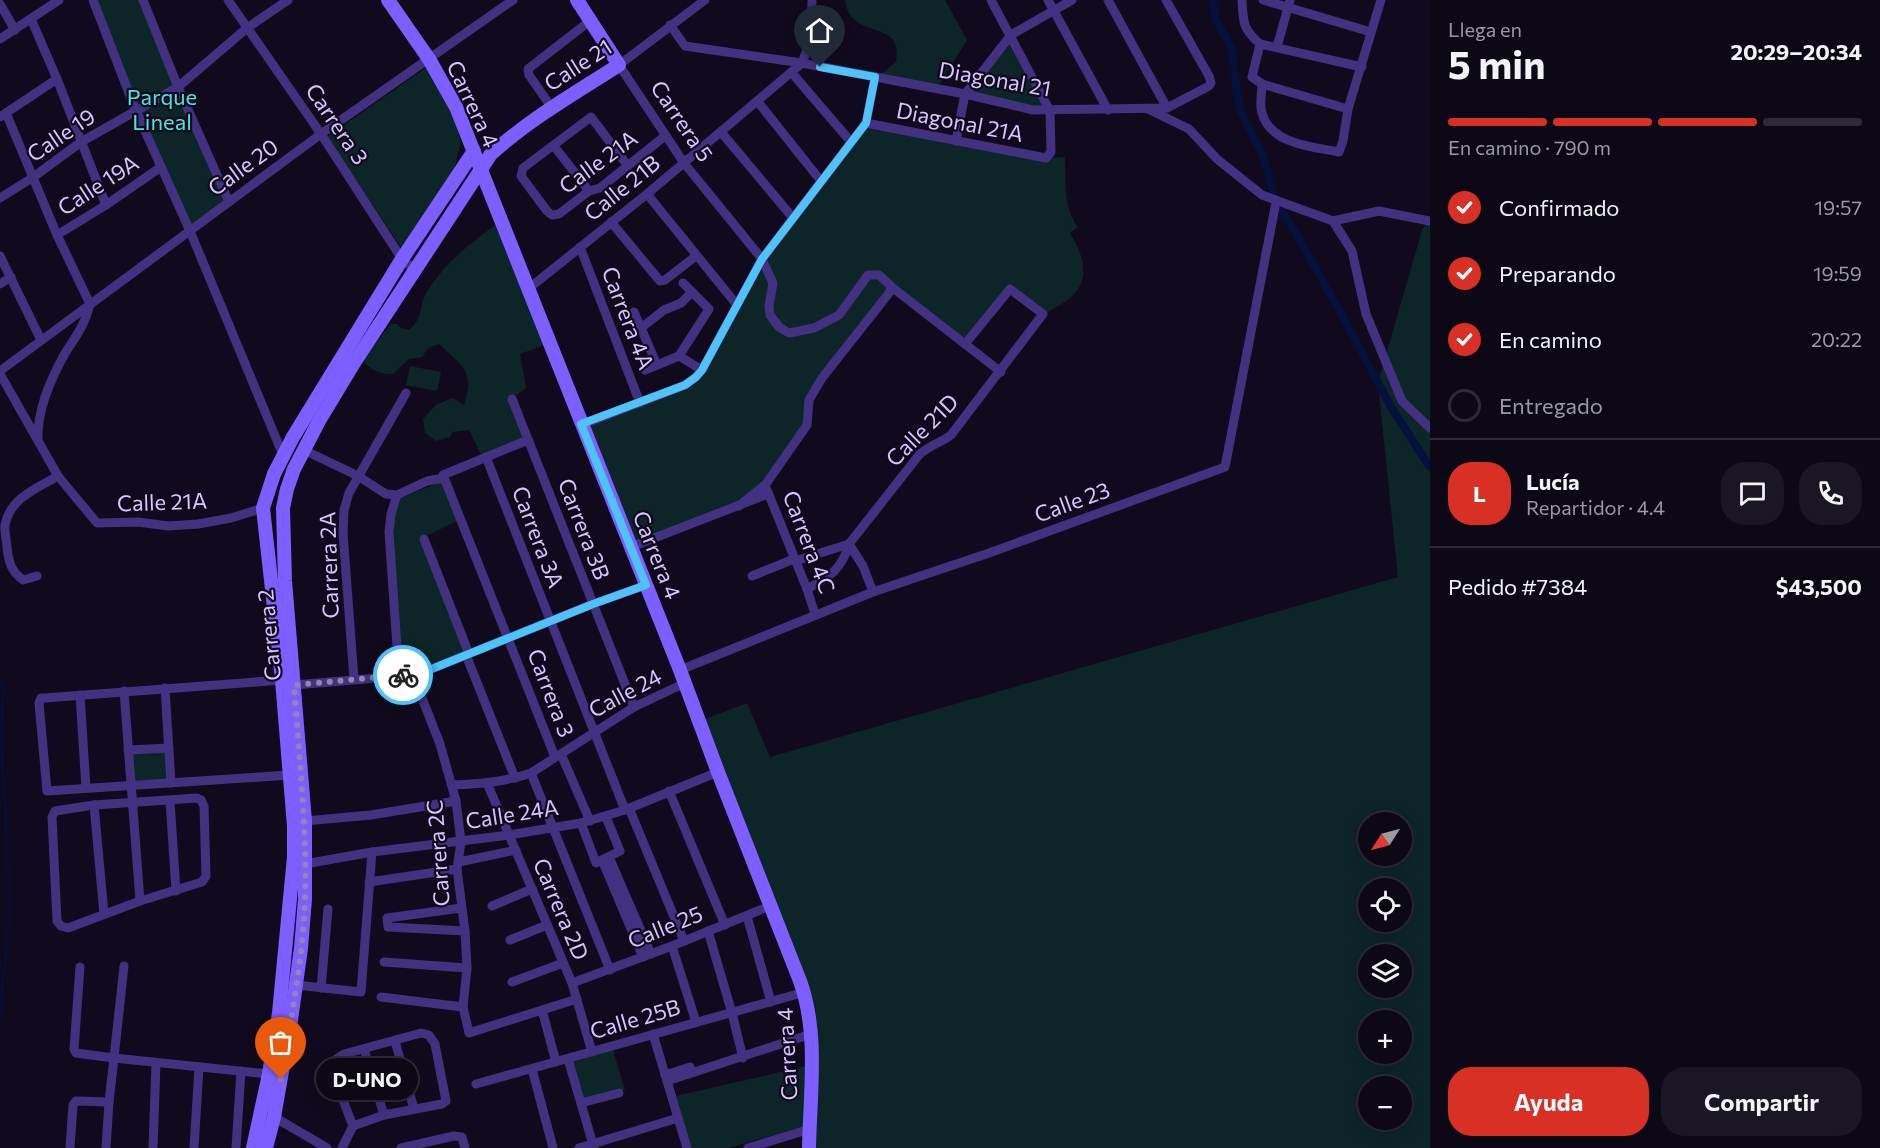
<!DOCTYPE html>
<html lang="es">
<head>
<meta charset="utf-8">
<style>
  body { margin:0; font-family:Commissioner,sans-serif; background:#1b1623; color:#f1f3f6; height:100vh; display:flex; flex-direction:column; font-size:22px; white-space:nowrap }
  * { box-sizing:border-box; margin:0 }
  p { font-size:20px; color:#9a9aa1 }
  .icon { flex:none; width:33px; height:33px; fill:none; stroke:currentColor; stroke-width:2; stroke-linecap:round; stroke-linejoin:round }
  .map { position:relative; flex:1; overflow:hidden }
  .details { display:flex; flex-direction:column; background:#0d0816; width:450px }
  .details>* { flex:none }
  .needle { width:39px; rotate:234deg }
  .buttons { position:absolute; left:1358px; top:812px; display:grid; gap:12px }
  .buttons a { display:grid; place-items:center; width:54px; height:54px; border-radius:50%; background:#0d0816; box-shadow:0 3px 15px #0003,0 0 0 2px #2d2935; font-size:30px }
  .pin { position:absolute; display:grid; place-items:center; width:51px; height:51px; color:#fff; margin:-62px -26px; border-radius:50% 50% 50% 0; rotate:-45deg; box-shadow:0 0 6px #0007 }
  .pin .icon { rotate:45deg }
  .courier { position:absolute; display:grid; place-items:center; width:60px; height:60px; margin:-30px; border:4px solid #4fc3f7; border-radius:50%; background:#fff; color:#222; box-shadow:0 2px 8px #0007 }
  .bubble { position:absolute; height:42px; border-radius:21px; background:#0d0816; box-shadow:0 3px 15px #0003,0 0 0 2px #2d2935; font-size:20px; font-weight:700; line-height:42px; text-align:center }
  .head em { font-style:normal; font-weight:700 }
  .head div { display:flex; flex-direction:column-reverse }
  .head { display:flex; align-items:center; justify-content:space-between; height:102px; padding:0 18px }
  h1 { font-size:39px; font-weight:700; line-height:45px }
  .bar { display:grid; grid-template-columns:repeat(4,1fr); gap:9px 6px; align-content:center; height:72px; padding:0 18px }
  .bar i { height:8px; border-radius:4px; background:#2d2935 }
  .bar .on { background:#d93025 }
  .bar p { grid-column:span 4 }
  .line { display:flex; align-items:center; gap:15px; padding:0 18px; border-top:2px solid #2d2935 }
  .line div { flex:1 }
  .round { display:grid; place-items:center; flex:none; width:63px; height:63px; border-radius:24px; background:#1b1623 }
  ol { padding:0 18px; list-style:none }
  li { display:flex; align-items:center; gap:18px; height:66px }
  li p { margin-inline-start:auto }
  li .icon { padding:6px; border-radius:50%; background:#d93025; color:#fff; stroke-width:4 }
  li:last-child { color:#9a9aa1 }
  li i { width:33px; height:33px; border:3px solid #2d2935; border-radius:50% }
  .primary-button { display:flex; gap:12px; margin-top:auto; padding:12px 18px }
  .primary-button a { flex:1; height:69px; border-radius:24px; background:#d93025; color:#fff; font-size:24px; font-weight:700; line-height:69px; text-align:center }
  .primary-button a+a { background:#1b1623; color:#f1f3f6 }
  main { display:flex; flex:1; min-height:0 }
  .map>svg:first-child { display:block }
  .green { fill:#0d2428; fill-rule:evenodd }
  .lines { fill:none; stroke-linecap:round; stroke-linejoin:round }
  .stream { stroke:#05103c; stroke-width:2 }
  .canal { stroke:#05103c; stroke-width:8 }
  .street { stroke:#423180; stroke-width:9 }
  .secondary { stroke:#7d5eff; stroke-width:14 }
  .done { stroke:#9285b0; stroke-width:6; stroke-dasharray:0 10.8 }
  .route { stroke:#4fc3f7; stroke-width:8 }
  .labels { text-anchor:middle; stroke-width:4.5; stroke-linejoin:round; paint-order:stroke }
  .street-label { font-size:22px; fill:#d7c7ff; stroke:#110a1e }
  .park-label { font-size:22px; fill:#4be7da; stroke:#110a1e }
</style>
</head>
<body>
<main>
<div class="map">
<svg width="1430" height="1148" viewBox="0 0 1430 1148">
  <rect width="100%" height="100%" fill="#110a1e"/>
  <g class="green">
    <polygon points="93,0 143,0 229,202 190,231"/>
    <path d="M845 0H945L967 40 939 85 881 74 896 62C905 17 850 42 845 0Z"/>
    <polygon points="1009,45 1045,108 970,93"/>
    <polygon points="427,67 453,110 461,143 453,173 403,250 327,137"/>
    <path d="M866 123 1046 158 1065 157C1066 182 1063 207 1078 227L1070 233C1095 274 1085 295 1043 314L1009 290 965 344 894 289 809 400 810 415 766 484 739 506 631 547 581 425 696 377 762 259Z"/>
    <path d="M1430 217V1148H810L811 1034 772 905 725 770 720 771 700 721 747 703 770 757 1398 577 1378 383 1422 230ZM1368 822H1401V855H1368ZM1368 888H1401V921H1368ZM1368 954H1401V987H1368ZM1368 1020H1401V1053H1368ZM1368 1086H1401V1119H1368Z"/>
    <path d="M495 225 545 345 520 354 526 388 510 400 525 440 481 455 469 430 452 432 450 437 436 441 425 433 423 419 436 405 452 398 464 405C475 371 463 367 439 344L428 348 422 357 409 359 393 374C382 375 369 370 363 360L366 354 391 324H397L401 328 409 330C426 315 417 307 427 292 444 264 469 244 495 225Z"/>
    <polygon points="410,366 441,372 437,391 406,385"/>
    <polygon points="443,481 457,521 420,539 464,652 422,669 403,672 393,550 393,518 401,498"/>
    <polygon points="166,748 168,780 133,781 131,750"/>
    <polygon points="613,1050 625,1090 582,1101 571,1061"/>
    <polygon points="806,1066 805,1126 729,1148 691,1148 676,1096"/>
  </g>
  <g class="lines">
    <polyline class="stream" points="0,681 4,692 1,731 10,905 0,1017"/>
    <polyline class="canal" points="1213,0 1215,18 1231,47 1240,110 1263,156 1276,202 1294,230 1342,315 1391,407 1430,467"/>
    <g class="street">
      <polyline points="93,0 136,111 190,231 283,455"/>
      <polyline points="143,0 178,87 229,202"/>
      <polyline points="228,0 321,134 402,259 414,269"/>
      <polyline points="705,0 619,65 684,163 762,259 773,283 769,306 770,315 779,327 789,333 814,328 839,315 868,275 879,275 890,285 891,291"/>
      <polyline points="1048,0 1108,110"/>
      <polyline points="1108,0 1167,108"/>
      <path d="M1242 0C1243 23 1243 29 1260 44L1362 67"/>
      <polyline points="1263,0 1371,32"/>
      <polyline points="0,4 15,30"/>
      <polyline points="31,19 57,79 106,205"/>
      <polyline points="670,25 685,46 802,63 965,94 1033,110 1167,108 1209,86 1211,83 1209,76 1166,0"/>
      <polyline points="0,39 59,0"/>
      <polyline points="1260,44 1252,77 1262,84 1348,109"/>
      <polyline points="1277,47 1290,0"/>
      <polyline points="792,73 851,142"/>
      <path d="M1262 84C1262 93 1259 105 1262 113 1270 144 1313 147 1339 152L1343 141 1348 109 1381 0"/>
      <polyline points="758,102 821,181"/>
      <polyline points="552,108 529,75 528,69 591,20"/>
      <polyline points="1148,109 1189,129 1217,159 1262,195 1333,221 1379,211 1430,221"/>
      <polyline points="6,113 57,235 90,304"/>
      <polyline points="0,117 57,79"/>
      <polyline points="866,123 1046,158 1051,152 1050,111 991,0"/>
      <polyline points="721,132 793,218"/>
      <polyline points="956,141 965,94 1011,35 1072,0"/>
      <polyline points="554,146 589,191"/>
      <polyline points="628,166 591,117 523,168 521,176 547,211 552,215 559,214 589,191 600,188 665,136"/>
      <polyline points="647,194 737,305"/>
      <polyline points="0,198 32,178 81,142 178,87 247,28 288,0"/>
      <polyline points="1333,221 1352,251 1366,314 1402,401 1430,428"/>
      <polyline points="611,222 660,281 665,280 696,256"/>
      <polyline points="57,235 106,205 161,167"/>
      <polyline points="580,247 640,403"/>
      <polyline points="0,256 41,340"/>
      <polyline points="0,284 11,277"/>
      <polyline points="528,289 647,194 802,63 811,39 812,2"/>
      <polyline points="634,312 657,365"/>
      <polyline points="641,328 664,310 681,303 692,292"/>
      <polyline points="679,356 702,370"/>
      <polyline points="645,370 679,356 709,309 683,283"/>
      <polyline points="0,371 321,134 513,0"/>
      <polyline points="0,374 58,476 97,523 138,522 168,526 198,524 231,518 263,508"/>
      <polyline points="512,399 634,707"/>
      <polyline points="581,425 685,385 696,377 702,370 762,259 866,123 875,77"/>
      <path d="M38 440C37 410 50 381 64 355 76 335 84 328 90 304"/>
      <polyline points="528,440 443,475 555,757"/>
      <polyline points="304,450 358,476 386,494 397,495 427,481 444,478"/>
      <polyline points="486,457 625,810"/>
      <polyline points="767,490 807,589 815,614"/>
      <polyline points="397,495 391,514 389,532 399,675"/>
      <polyline points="739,506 766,484 807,425 809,400 822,378 893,288 1001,372"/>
      <polyline points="424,539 469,654"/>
      <polyline points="849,544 863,566 873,592"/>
      <polyline points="631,547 768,494"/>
      <polyline points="795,561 849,544"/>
      <path d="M37 576 23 580C11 571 9 563 7 548 7 541 4 532 5 525 10 498 37 488 58 476"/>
      <polyline points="752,576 794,559"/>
      <path d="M807 589C830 576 841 571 849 544L919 455C929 445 941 443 951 435L1043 314 1010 289 965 344"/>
      <polyline points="466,655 515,778"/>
      <polyline points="680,670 873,592 989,553 1225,467 1276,202"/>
      <polyline points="413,675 440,744 456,801 461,842 457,869 465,931 467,968 463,1007 469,1033 577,999"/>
      <polyline points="354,679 343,533 344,510 349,493 406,393"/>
      <polyline points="282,680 45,698 41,698 39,703 47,791 290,775"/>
      <polyline points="294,685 413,675 429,670 593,604 646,585"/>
      <polyline points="165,688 171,783"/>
      <polyline points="124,691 140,901"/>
      <polyline points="80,695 86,788"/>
      <polyline points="128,750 169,748"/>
      <polyline points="561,754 590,821"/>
      <polyline points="531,773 610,970"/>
      <polyline points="487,783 572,983 592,1052"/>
      <path d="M452 785C479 784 505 782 531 773L634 707 685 683"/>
      <polyline points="669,791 725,925"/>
      <polygon points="197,798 201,800 204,806 206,876 202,882 140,901 68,928 61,926 57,921 52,817 55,811 94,805"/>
      <polyline points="170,801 176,891"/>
      <polyline points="94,805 104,914"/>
      <polyline points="629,808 684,941"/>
      <polyline points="305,821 371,815 456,801"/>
      <polyline points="581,823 596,863 620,851 606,817"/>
      <polyline points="609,857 651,954"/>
      <polyline points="602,860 643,957"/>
      <polyline points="459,862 516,850"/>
      <polyline points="305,864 372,852 509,835 581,823 625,810 718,772"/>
      <polyline points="369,882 457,869"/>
      <polyline points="492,906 532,889"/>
      <polyline points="461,908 387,918 388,927 465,931"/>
      <polyline points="747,916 771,1002"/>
      <polyline points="708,931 732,1013 743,1058"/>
      <polyline points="510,940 547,925"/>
      <polyline points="672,946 696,1022"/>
      <polyline points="384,962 467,968"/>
      <polyline points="80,967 74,1049 76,1053 114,1058 124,966"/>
      <polyline points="512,982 563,963"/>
      <polyline points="572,983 672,946 772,905"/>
      <polyline points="296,985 361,992 372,852"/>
      <polyline points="321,988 328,909"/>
      <polyline points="381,997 463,1007"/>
      <polyline points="542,1010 556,1062"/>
      <polyline points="653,1034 687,1148"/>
      <polyline points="395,1041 414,1109"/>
      <polyline points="364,1049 384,1115"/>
      <polyline points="568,1059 594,1148"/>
      <polyline points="532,1069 553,1148"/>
      <polyline points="665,1075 690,1067"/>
      <polyline points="667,1081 811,1034"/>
      <polyline points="476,1084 805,992"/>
      <polyline points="581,1103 619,1093"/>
      <polyline points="274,1117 327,1148"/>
      <polyline points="70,1148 73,1105 76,1101 109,1102"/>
      <polyline points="106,1148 109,1102 114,1058 269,1074"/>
      <polyline points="153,1148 156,1063"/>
      <polyline points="194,1148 199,1067"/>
      <polyline points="236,1148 241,1071"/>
      <polyline points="342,1148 353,1126 384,1115 442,1104 446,1101 435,1044 429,1035 421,1033 344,1054 335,1060 331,1069 353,1126"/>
      <polyline points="401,1148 454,1136 462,1137 465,1148"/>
      <polyline points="579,1148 678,1118"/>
      <polyline points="748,1148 810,1129"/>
    </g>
    <g class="secondary">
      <path d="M388 0 429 59 456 107 680 670 718 772 800 981C819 1033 810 1094 809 1148"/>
      <polyline points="253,1148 269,1074 279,1013 294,857 294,826 282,680 263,508 274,474 293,437 402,259 474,151"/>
      <path d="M266 1148 274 1117 291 1020 301 948 305 899V821L285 581 283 508 287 489 294 469 319 421 354 363 491 154C530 119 575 93 619 65L577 0"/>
    </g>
  </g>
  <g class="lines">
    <path class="done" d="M281 1079C291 1019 303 958 305 897 307 826 299 756 294 685L403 675"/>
    <polyline class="route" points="403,675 429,670 593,604 646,585 581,424 685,385 696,377 702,370 762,259 866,123 875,77 820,67"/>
  </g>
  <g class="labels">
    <g class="street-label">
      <text transform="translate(578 65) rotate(-33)" y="8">Calle 21</text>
      <text transform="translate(995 79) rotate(10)" y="8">Diagonal 21</text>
      <text transform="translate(473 104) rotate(65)" y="8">Carrera 4</text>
      <text transform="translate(682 121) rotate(56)" y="8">Carrera 5</text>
      <text transform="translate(960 122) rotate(11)" y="8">Diagonal 21A</text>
      <text transform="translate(337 124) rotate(56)" y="8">Carrera 3</text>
      <text transform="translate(61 135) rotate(-34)" y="8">Calle 19</text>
      <text transform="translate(598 162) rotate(-36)" y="8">Calle 21A</text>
      <text transform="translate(243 167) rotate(-36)" y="8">Calle 20</text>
      <text transform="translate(98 185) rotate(-33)" y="8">Calle 19A</text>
      <text transform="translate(622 188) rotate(-39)" y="8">Calle 21B</text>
      <text transform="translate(628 318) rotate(69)" y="8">Carrera 4A</text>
      <text transform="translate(922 430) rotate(-45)" y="8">Calle 21D</text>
      <text transform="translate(162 502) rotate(-2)" y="8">Calle 21A</text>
      <text transform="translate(1072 502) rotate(-20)" y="8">Calle 23</text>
      <text transform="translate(584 529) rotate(69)" y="8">Carrera 3B</text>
      <text transform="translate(538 537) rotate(69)" y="8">Carrera 3A</text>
      <text transform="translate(809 542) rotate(69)" y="8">Carrera 4C</text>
      <text transform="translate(657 555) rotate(68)" y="8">Carrera 4</text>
      <text transform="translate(329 565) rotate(-92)" y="8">Carrera 2A</text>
      <text transform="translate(269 635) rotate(-95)" y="8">Carrera 2</text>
      <text transform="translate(551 693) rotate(69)" y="8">Carrera 3</text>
      <text transform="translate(625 693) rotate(-28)" y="8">Calle 24</text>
      <text transform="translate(512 814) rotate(-9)" y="8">Calle 24A</text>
      <text transform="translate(438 853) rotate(-94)" y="8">Carrera 2C</text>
      <text transform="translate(561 909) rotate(67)" y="8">Carrera 2D</text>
      <text transform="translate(665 927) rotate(-22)" y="8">Calle 25</text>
      <text transform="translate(635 1019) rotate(-16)" y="8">Calle 25B</text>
      <text transform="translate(787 1054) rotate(-93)" y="8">Carrera 4</text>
    </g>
    <g class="park-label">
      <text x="162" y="105">Parque<tspan x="162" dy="25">Lineal</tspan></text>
    </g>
  </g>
</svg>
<div class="buttons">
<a><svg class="needle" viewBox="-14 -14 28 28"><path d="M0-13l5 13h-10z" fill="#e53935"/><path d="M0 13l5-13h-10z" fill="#9a9aa1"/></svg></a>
<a><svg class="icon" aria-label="locate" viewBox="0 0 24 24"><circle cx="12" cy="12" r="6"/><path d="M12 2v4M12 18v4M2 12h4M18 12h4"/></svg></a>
<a><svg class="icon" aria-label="layers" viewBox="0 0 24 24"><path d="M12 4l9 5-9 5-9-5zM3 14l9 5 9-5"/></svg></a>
<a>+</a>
<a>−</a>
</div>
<div class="pin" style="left:281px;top:1079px;background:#ea580c"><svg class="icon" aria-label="bag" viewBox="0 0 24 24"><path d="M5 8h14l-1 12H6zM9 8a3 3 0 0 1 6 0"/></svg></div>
<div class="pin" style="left:820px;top:67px;background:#1f2937"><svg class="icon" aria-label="home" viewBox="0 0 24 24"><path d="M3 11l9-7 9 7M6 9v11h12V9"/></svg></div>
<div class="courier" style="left:403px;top:675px"><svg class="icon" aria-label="bike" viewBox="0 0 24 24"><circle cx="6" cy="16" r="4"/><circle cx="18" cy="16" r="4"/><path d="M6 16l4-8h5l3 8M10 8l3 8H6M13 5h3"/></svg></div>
<div class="bubble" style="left:316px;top:1058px;width:102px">D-UNO</div>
</div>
<section class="details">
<div class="head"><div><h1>5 min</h1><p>Llega en</p></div><em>20:29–20:34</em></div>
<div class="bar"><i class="on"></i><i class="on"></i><i class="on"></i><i></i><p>En camino · 790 m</p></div>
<ol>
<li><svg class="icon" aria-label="check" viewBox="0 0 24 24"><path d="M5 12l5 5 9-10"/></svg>Confirmado<p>19:57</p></li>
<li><svg class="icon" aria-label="check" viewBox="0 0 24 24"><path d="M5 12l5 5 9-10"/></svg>Preparando<p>19:59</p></li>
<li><svg class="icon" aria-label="check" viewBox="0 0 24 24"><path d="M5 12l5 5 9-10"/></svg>En camino<p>20:22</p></li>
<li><i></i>Entregado</li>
</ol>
<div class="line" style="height:108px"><b class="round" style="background:#d93025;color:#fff">L</b><div><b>Lucía</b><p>Repartidor · 4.4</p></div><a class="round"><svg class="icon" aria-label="chat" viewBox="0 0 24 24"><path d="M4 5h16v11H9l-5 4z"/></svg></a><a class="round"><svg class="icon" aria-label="phone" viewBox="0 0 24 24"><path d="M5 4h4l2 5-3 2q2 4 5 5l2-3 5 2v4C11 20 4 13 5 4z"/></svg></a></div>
<div class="line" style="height:78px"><div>Pedido #7384</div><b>$43,500</b></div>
<div class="primary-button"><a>Ayuda</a><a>Compartir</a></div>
</section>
</main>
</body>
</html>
